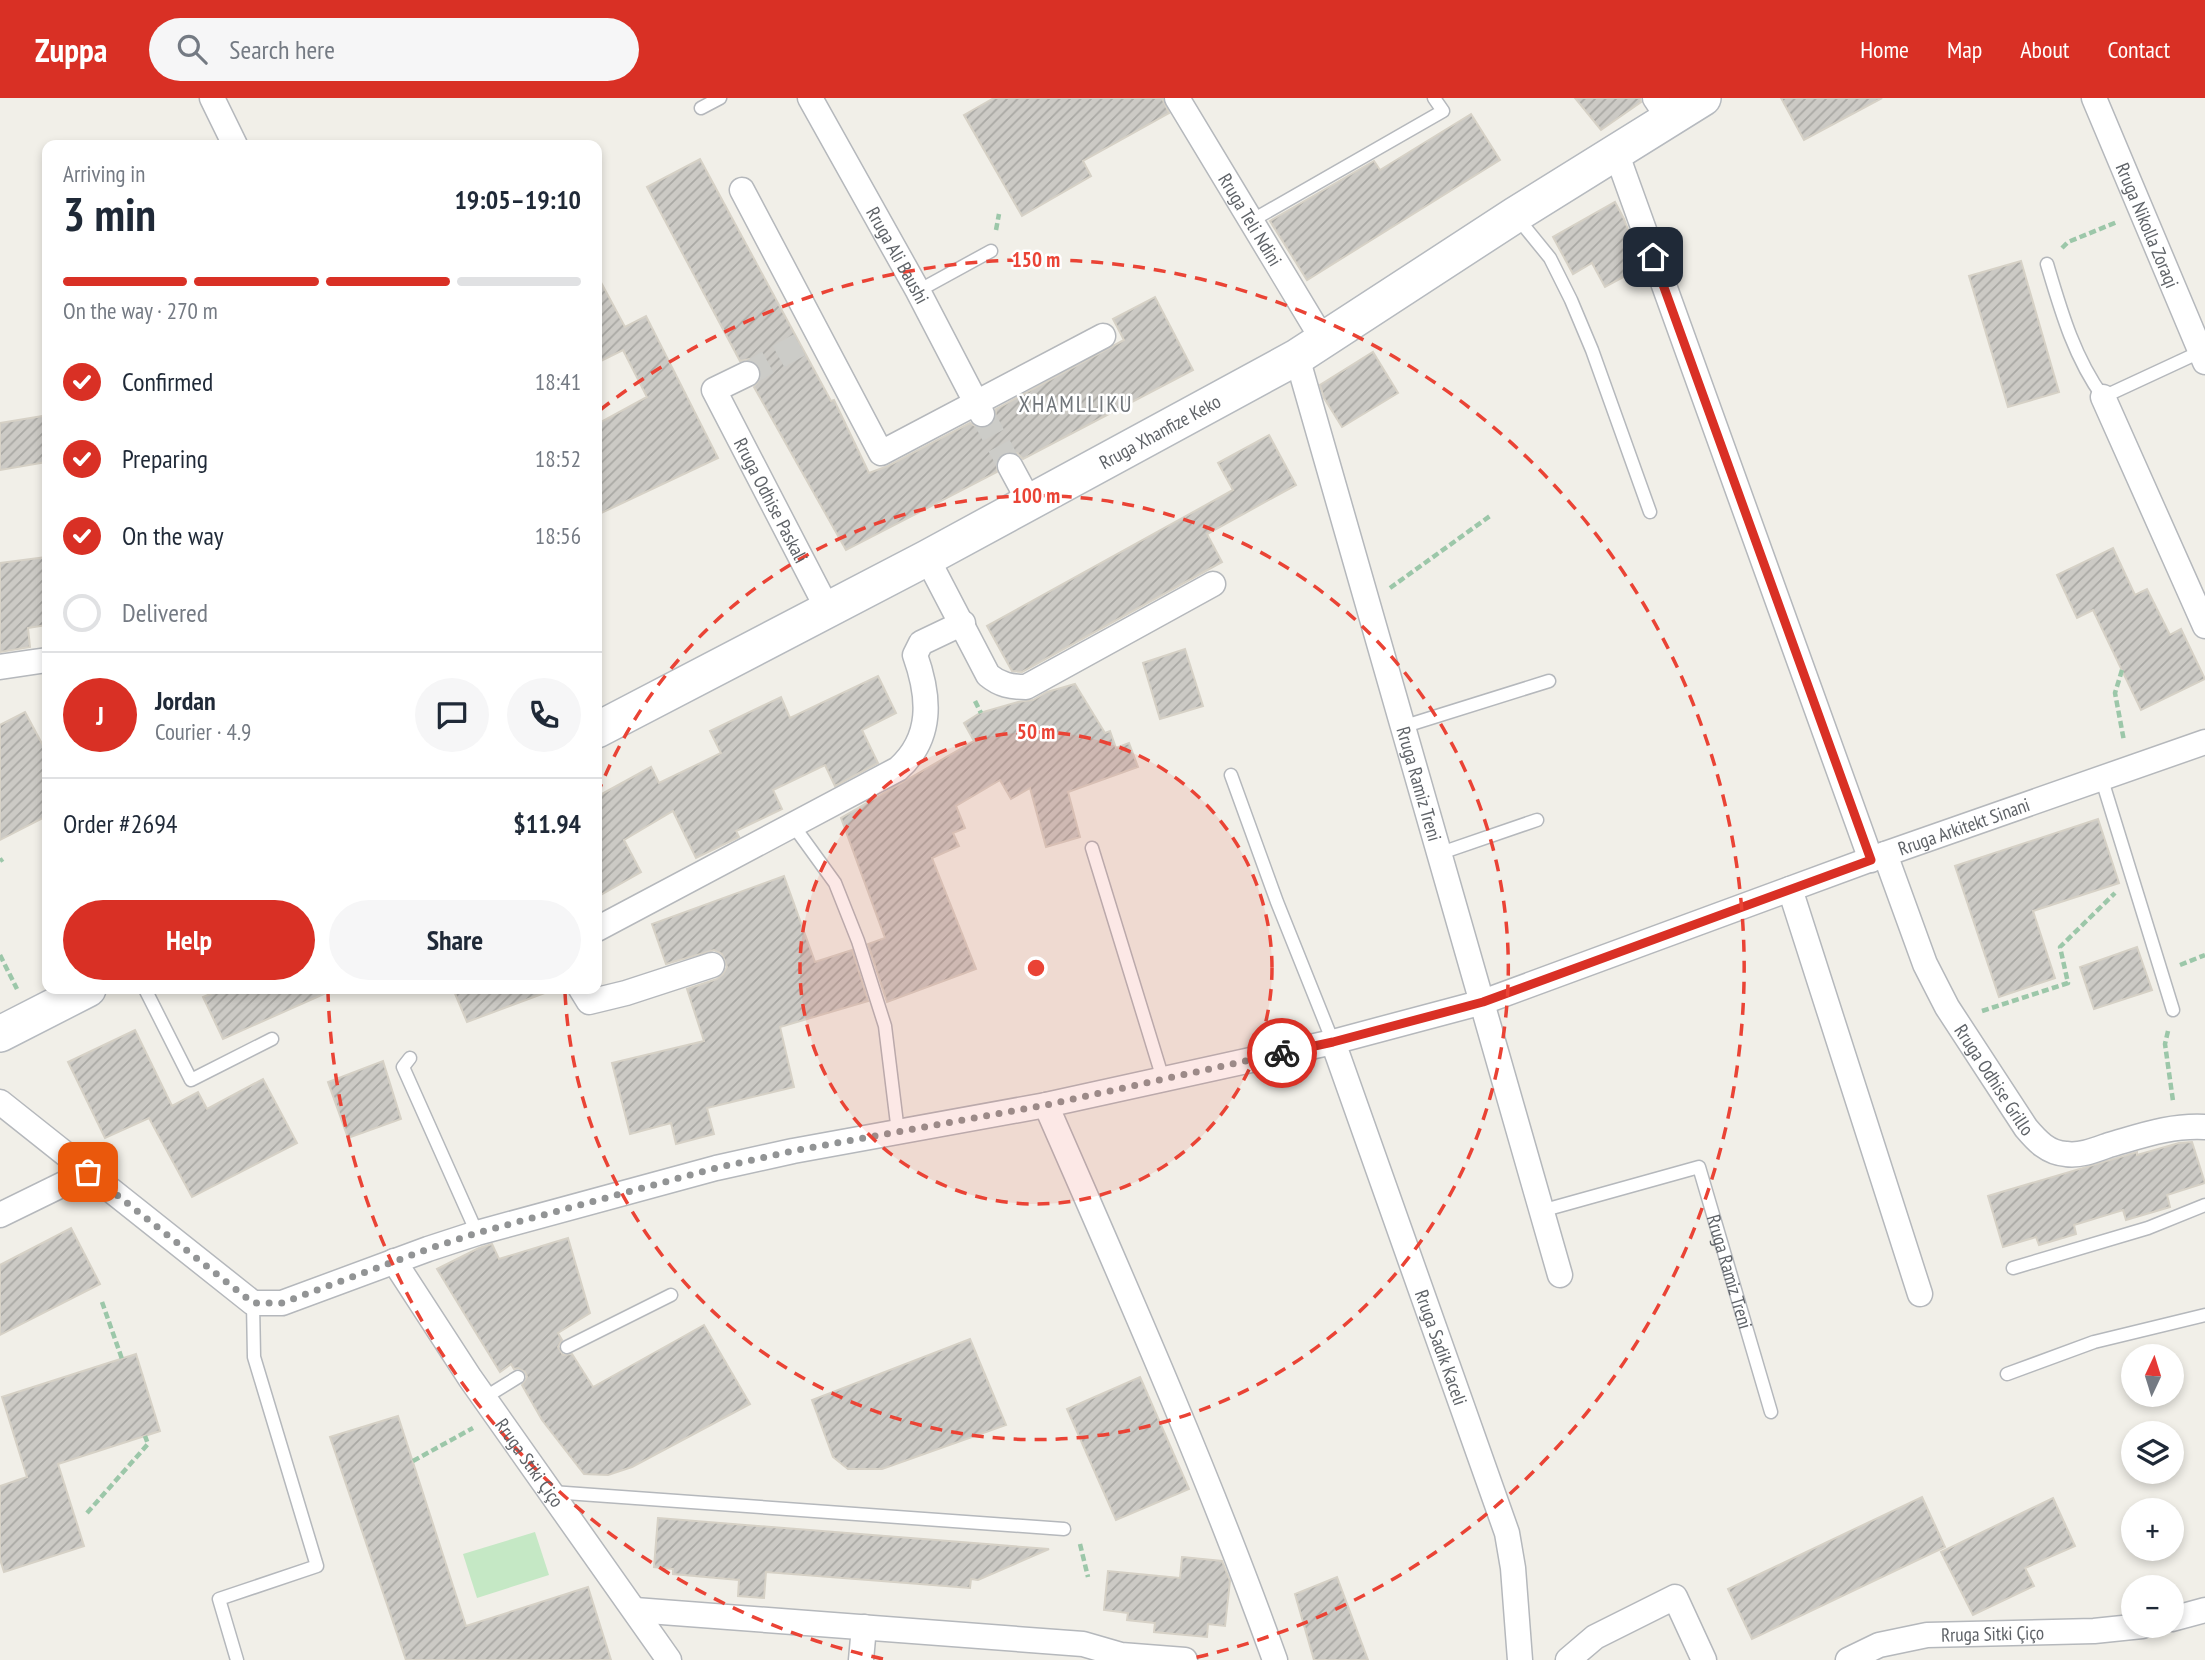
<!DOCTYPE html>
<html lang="en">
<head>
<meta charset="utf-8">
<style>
  body { margin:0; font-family:"PT Sans Narrow",sans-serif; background:#f6f6f7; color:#1f2937; height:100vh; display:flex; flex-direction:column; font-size:26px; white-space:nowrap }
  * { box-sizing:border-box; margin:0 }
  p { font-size:23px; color:#747a83 }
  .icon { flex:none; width:38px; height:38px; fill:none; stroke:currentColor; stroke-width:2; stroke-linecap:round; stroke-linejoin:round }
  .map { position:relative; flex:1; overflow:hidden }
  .details { position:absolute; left:42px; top:42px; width:560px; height:854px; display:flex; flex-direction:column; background:#fff; border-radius:14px; box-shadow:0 4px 10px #0003 }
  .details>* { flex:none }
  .needle { width:46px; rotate:4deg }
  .fabs { position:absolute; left:2121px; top:1246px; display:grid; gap:14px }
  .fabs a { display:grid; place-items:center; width:63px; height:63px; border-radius:50%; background:#fff; box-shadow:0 4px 10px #0003; font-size:35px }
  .pin { position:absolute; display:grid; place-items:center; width:60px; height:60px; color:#fff; margin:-30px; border-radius:14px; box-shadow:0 4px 10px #0006 }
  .courier { position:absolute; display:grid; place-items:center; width:70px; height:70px; margin:-35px; border:5px solid #d93025; border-radius:50%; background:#fff; color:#222; box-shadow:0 2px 9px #0007 }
  .summary em { font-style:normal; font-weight:700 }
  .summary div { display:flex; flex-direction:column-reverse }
  .summary { display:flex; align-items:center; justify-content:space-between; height:119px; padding:0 21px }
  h1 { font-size:46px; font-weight:700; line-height:52px }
  .bar { display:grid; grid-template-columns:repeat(4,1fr); gap:10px 7px; align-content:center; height:84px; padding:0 21px }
  .bar i { height:9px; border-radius:5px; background:#e0e1e3 }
  .bar .active { background:#d93025 }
  .bar p { grid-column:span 4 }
  .line { display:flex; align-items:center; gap:18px; padding:0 21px; border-top:2px solid #e0e1e3 }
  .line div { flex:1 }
  .round { display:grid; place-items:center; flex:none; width:74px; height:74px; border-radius:37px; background:#f6f6f7 }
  ol { padding:0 21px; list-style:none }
  li { display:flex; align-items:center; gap:21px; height:77px }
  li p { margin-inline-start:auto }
  li .icon { padding:7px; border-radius:50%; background:#d93025; color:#fff; stroke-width:4 }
  li:last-child { color:#747a83 }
  li i { width:38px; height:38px; border:4px solid #e0e1e3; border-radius:50% }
  .button { display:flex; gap:14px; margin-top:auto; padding:14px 21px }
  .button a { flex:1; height:80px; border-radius:42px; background:#d93025; color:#fff; font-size:28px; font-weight:700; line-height:80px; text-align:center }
  .button a+a { background:#f6f6f7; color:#1f2937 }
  header { display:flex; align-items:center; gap:42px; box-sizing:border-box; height:98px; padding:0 35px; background:#d93025; color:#fff }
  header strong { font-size:33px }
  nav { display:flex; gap:38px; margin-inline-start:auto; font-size:24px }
  .search { width:490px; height:63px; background:#f6f6f7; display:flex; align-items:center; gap:18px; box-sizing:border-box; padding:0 24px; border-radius:38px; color:#747a83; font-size:26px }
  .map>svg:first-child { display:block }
  .green { fill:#c5e8c5 }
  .building { fill:url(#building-hatch); stroke:#d6d1c6; stroke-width:2 }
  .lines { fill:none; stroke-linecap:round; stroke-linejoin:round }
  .street-tunnel { stroke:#ccccc8; stroke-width:24; stroke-dasharray:24 12; stroke-linecap:butt }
  .lane-casing { stroke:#b5b8bc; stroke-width:15 }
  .street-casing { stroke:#b5b8bc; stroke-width:27 }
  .secondary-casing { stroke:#b6babf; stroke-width:38 }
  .path { stroke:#9cc7a9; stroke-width:4.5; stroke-dasharray:7 3.5; stroke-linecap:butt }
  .lane { stroke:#fff; stroke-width:12 }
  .street { stroke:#fff; stroke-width:24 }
  .secondary { stroke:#fff; stroke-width:35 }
  .done { stroke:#929495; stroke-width:7; stroke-dasharray:0 12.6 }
  .route { stroke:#d93025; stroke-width:9 }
  .ring { fill:none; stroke:#ea4335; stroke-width:3.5; stroke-dasharray:12 9 }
  .labels { text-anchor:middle; stroke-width:5; stroke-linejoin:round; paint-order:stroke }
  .street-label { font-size:19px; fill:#5f6368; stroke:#fff }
  .quarter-label { font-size:23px; letter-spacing:2px; fill:#70757a; stroke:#fff }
  .centre { fill:#ea4335; stroke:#fff; stroke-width:3.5 }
  .ring-label { font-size:21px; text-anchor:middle; font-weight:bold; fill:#ea4335; stroke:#fff; stroke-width:5; stroke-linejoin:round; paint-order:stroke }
</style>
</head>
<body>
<header>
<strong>Zuppa</strong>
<div class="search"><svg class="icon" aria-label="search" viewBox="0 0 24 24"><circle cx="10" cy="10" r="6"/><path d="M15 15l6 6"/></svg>Search here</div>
<nav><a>Home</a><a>Map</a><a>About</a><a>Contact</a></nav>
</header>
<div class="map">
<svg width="2205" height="1562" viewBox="0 0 2205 1562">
  <defs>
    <pattern id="building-hatch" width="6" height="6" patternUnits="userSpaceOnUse" patternTransform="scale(1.75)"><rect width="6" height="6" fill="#cccac5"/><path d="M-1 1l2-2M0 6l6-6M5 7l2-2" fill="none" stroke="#a9a8a4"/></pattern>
  </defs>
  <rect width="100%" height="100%" fill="#f1efe8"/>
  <polygon class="green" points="535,1434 549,1477 477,1500 463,1456"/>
  <g class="building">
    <polygon points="994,0 1162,0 1169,15 1083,63 1091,78 1022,118 964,17"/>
    <polygon points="1575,0 1640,0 1641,4 1601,32"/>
    <polygon points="1781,0 1882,0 1804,42"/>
    <polygon points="1471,16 1500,62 1307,182 1270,123 1374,63 1380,72"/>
    <polygon points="700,61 831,303 834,302 869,375 888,368 970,325 981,331 989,329 995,323 996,311 1124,242 1113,221 1155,199 1193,272 1023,361 1017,355 1004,355 997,361 997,374 846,452 754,289 762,278 760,269 749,261 740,263 647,89"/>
    <polygon points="1615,104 1624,121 1642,169 1605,189 1592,165 1573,176 1553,139"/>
    <polygon points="2021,163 2059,294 2008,309 1969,178"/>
    <polygon points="597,177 625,229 646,218 718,360 597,417 597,326 647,299 623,252 597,265"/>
    <polygon points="1373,254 1398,295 1342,329 1324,300 1320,287"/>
    <polygon points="43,318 47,339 47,364 0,372 0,325"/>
    <polygon points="1269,337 1296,387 1207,436 1222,464 1022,574 1012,573 987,528 1233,392 1218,365"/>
    <polygon points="2113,450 2135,497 2147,491 2170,537 2181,531 2205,581 2141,612 2093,512 2077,520 2057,477"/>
    <polygon points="47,459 47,527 28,530 30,549 0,554 0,465"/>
    <polygon points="1185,551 1203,608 1160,621 1143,565"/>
    <polygon points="878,578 896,615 862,632 878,665 835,688 825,667 773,692 782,711 736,733 739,739 696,760 673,713 624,742 641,774 597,799 597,691 600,697 651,669 659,685 721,655 710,633 781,599 790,620"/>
    <polygon points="1075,586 1105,635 1110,633 1116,650 1129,645 1138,669 1068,694 1080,739 1046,749 1030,690 1011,701 1000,682 956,708 965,730 953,735 959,748 932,760 976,871 887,904 868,846 885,840 841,720 974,643 964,625 980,615 1018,604 1033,602 1047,594"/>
    <polygon points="25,614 47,655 47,718 0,742 0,627"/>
    <polygon points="2098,721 2119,785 2033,813 2055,880 1999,899 1955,768"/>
    <polygon points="784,778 815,864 852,852 868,903 780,929 794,989 707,1010 714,1036 676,1046 671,1025 630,1036 612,965 704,943 687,891 717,881 723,876 727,869 722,856 714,852 666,866 652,826"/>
    <polygon points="2137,849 2152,892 2094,911 2080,869"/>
    <polygon points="222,891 335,891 223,941 203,899"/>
    <polygon points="453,891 550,891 550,893 467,924"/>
    <polygon points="135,932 172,1008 198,994 207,1011 263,981 297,1045 192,1099 149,1020 105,1040 68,964"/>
    <polygon points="383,963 401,1021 348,1040 328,984"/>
    <polygon points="2192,1044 2205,1085 2167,1097 2170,1109 2126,1122 2123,1112 2074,1127 2076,1136 2039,1147 2036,1139 2003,1149 1988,1098 2137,1054 2137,1057 2179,1045"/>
    <polygon points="71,1130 100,1186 0,1237 0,1167"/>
    <polygon points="568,1140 590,1215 558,1235 562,1242 558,1249 563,1257 572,1256 593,1289 704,1227 750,1306 632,1369 608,1377 584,1376 542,1322 522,1287 527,1279 525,1274 518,1270 514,1271 511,1266 500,1274 437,1171 479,1150 492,1146 499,1161"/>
    <polygon points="970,1241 1006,1327 882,1371 848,1371 833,1359 812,1302"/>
    <polygon points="136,1256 160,1333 58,1366 84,1448 4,1474 0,1461 0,1388 27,1379 2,1299"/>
    <polygon points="1140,1279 1189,1391 1116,1422 1067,1311"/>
    <polygon points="398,1318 466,1528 588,1489 611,1562 406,1562 330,1339"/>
    <polygon points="1922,1399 1945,1449 1752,1541 1728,1491"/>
    <polygon points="2053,1400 2075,1448 2025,1470 2034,1488 1973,1517 1941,1454"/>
    <polygon points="658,1420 1049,1451 978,1482 971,1481 970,1490 766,1474 764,1500 738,1498 739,1482 673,1476 673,1471 654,1469"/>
    <polygon points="1182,1459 1222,1463 1230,1483 1225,1528 1208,1526 1207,1539 1154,1534 1155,1525 1127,1522 1128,1515 1104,1512 1108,1473 1180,1480"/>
    <polygon points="1337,1479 1368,1562 1314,1562 1295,1496"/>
  </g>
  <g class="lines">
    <g class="street-tunnel">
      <polyline points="747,276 801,246"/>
      <polyline points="982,316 1010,368"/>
    </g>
    <g class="lane-casing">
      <g id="lane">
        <polyline points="701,10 720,0"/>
        <polyline points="1515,117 1550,160 1571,202 1592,252 1650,414"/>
        <polyline points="1251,123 1443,13 1434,0"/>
        <path d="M2047 166C2061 213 2074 259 2103 299L2200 254"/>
        <polyline points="918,193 991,153"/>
        <polyline points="1402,629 1549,583"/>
        <polyline points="1231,677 1277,804 1333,944"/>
        <polyline points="2102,682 2173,912"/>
        <polyline points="793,727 835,785 858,843 885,928 898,1034"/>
        <polyline points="1092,750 1163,981"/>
        <polyline points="1438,756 1537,722"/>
        <polyline points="145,891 191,982 272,941"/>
        <polyline points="410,960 403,969 477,1135"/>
        <path id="s1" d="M1541 1113 1699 1069 1771 1314"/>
        <polyline points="2013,1170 2148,1130 2205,1107"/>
        <polyline points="567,1249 671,1197"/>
        <polyline points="2007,1276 2094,1244 2205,1217"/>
        <polyline points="484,1300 518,1279"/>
        <polyline points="552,1394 1064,1431"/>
        <polyline points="237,1562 219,1501 317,1468 254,1259 253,1205"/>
      </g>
    </g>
    <g class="street-casing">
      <g id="street">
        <polyline points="212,0 235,47"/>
        <path id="s2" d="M810 0 918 193 982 316"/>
        <path id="s3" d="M1177 0 1323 242"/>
        <polyline points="1655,0 1669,21"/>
        <path id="s4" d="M2094 0 2205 264"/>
        <polyline points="1616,54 1871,762"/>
        <polyline points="742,92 881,355 1103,238"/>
        <path id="s5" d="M1297 259 1560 1177"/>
        <path id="s6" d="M747 276 714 292 828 512"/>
        <polyline points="2103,299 2205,528"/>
        <polyline points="1010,368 1030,405"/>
        <path d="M927 460 988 577C1000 587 1011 589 1026 589L1213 486"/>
        <polyline points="0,569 47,562"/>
        <path id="s7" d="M1885 756 1925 866 1947 909 2026 1030C2037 1043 2048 1055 2066 1056 2081 1058 2095 1052 2109 1047 2141 1038 2171 1027 2205 1029"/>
        <polyline points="1790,791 1920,1196"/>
        <path d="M597 831 898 671C933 640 930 599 915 557L921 545 963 525"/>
        <polyline points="581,891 589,904 626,895 712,867"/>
        <path id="s8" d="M1333 944 1507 1435 1513 1470 1520 1562"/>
        <path id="s9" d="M0 1004 253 1205H282L428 1151 477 1135 716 1070 793 1053 1046 1007 1333 944 1483 904 1885 756 2205 644"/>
        <path d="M1046 1007C1126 1190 1207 1373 1275 1562"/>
        <polyline points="0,1117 88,1074"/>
        <path id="s10" d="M394 1163 470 1280 669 1562"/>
        <polyline points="635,1512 1083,1546 1121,1557 1185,1562"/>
        <polyline points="2172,1521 2205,1512"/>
        <polyline points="861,1562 864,1529"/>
        <polyline points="1568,1562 1595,1539 1675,1499 1704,1562"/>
        <path id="s11" d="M1848 1562 1879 1547 1927 1537 2094 1533 2142 1528"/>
      </g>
    </g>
    <g class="secondary-casing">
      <g id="secondary">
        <path id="s12" d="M597 632 927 460 1297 259 1515 117 1703 0"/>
        <polyline points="0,936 88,891"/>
      </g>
    </g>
    <g class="path">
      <polyline points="996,132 999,116"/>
      <polyline points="2062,150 2068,144 2117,124"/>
      <polyline points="1390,490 1490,418"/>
      <polyline points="2122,572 2115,595 2124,643"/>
      <polyline points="975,603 981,615"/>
      <polyline points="0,763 3,761"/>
      <polyline points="0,857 17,891"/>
      <polyline points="2180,867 2205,857"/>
      <polyline points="1982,913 2068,885 2060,849 2115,795"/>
      <polyline points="2168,933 2165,946 2173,1003"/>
      <polyline points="102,1204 122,1261"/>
      <polyline points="413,1363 473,1330"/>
      <polyline points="87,1415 148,1346 145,1338"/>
      <polyline points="1080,1446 1088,1479"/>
    </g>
    <use href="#lane" class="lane"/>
    <use href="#street" class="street"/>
    <use href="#secondary" class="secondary"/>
  </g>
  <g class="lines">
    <polyline class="done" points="88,1074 253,1205 282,1205 428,1151 477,1135 716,1070 793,1053 1046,1007 1282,955"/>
    <polyline class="route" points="1282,955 1333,944 1483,904 1871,762 1653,159"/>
  </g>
  <circle cx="1036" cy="870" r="236" fill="#ea4335" fill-opacity=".12"/>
  <g class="ring">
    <circle cx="1036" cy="870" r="236"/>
    <path d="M597 697A472 472 0 1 1 565 895"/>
    <path d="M883 1561A708 708 0 0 1 328 895M600 312A708 708 0 1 1 1189 1561"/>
  </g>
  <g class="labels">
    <g class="street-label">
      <text dy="7" stroke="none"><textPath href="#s3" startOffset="142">Rruga Teli Ndini</textPath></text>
      <text dy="7" stroke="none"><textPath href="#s4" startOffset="138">Rruga Nikolla Zoraqi</textPath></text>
      <text dy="7" stroke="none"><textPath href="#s2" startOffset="180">Rruga Ali Baushi</textPath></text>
      <text dy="7" stroke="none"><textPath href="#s12" startOffset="637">Rruga Xhanfize Keko</textPath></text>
      <text dy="7" stroke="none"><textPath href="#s6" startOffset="161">Rruga Odhise Paskali</textPath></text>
      <text dy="7" stroke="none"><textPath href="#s5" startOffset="444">Rruga Ramiz Treni</textPath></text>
      <text dy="7" stroke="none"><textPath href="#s9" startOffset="2104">Rruga Arkitekt Sinani</textPath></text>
      <text dy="7" stroke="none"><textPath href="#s7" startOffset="252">Rruga Odhise Grillo</textPath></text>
      <text dy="7" stroke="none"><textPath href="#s1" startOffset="273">Rruga Ramiz Treni</textPath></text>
      <text dy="7" stroke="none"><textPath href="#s8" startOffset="324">Rruga Sadik Kaceli</textPath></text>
      <text dy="7" stroke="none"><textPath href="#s10" startOffset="243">Rruga Stiki Çiço</textPath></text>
      <text dy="7" stroke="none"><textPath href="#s11" startOffset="149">Rruga Sitki Çiço</textPath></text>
    </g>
    <g class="quarter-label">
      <text x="1076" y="314">XHAMLLIKU</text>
    </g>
  </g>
  <circle cx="1036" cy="870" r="10" class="centre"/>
  <g class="ring-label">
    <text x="1036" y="169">150 m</text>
    <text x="1036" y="405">100 m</text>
    <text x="1036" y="641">50 m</text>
  </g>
</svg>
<div class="fabs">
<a><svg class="needle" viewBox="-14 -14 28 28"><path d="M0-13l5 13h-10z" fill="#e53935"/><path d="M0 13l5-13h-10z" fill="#747a83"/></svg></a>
<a><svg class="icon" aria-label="layers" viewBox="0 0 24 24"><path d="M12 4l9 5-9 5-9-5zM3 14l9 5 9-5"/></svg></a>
<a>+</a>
<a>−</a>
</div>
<div class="pin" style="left:88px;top:1074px;background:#ea580c"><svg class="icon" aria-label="bag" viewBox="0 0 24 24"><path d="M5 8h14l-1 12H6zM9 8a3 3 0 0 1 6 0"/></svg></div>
<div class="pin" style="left:1653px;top:159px;background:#1f2937"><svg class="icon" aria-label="home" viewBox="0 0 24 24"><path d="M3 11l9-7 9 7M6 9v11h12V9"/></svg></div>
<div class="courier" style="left:1282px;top:955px"><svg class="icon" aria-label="bike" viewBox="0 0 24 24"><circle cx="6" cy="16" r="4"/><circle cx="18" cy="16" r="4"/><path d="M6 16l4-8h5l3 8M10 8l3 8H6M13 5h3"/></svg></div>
<section class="details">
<div class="summary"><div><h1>3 min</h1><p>Arriving in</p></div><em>19:05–19:10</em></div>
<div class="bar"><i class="active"></i><i class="active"></i><i class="active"></i><i></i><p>On the way · 270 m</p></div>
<ol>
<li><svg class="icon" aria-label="check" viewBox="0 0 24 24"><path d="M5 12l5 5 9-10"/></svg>Confirmed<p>18:41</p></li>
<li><svg class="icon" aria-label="check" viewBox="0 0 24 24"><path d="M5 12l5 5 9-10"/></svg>Preparing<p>18:52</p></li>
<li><svg class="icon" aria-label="check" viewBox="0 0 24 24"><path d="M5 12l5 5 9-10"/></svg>On the way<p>18:56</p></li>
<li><i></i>Delivered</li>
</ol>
<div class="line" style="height:126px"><b class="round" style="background:#d93025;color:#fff">J</b><div><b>Jordan</b><p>Courier · 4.9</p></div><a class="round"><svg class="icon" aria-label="chat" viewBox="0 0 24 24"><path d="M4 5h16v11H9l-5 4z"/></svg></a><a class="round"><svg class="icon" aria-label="phone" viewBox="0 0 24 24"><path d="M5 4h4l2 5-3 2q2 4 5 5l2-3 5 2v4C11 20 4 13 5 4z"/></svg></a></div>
<div class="line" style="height:91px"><div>Order #2694</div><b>$11.94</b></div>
<div class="button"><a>Help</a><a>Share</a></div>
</section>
</div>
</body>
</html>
